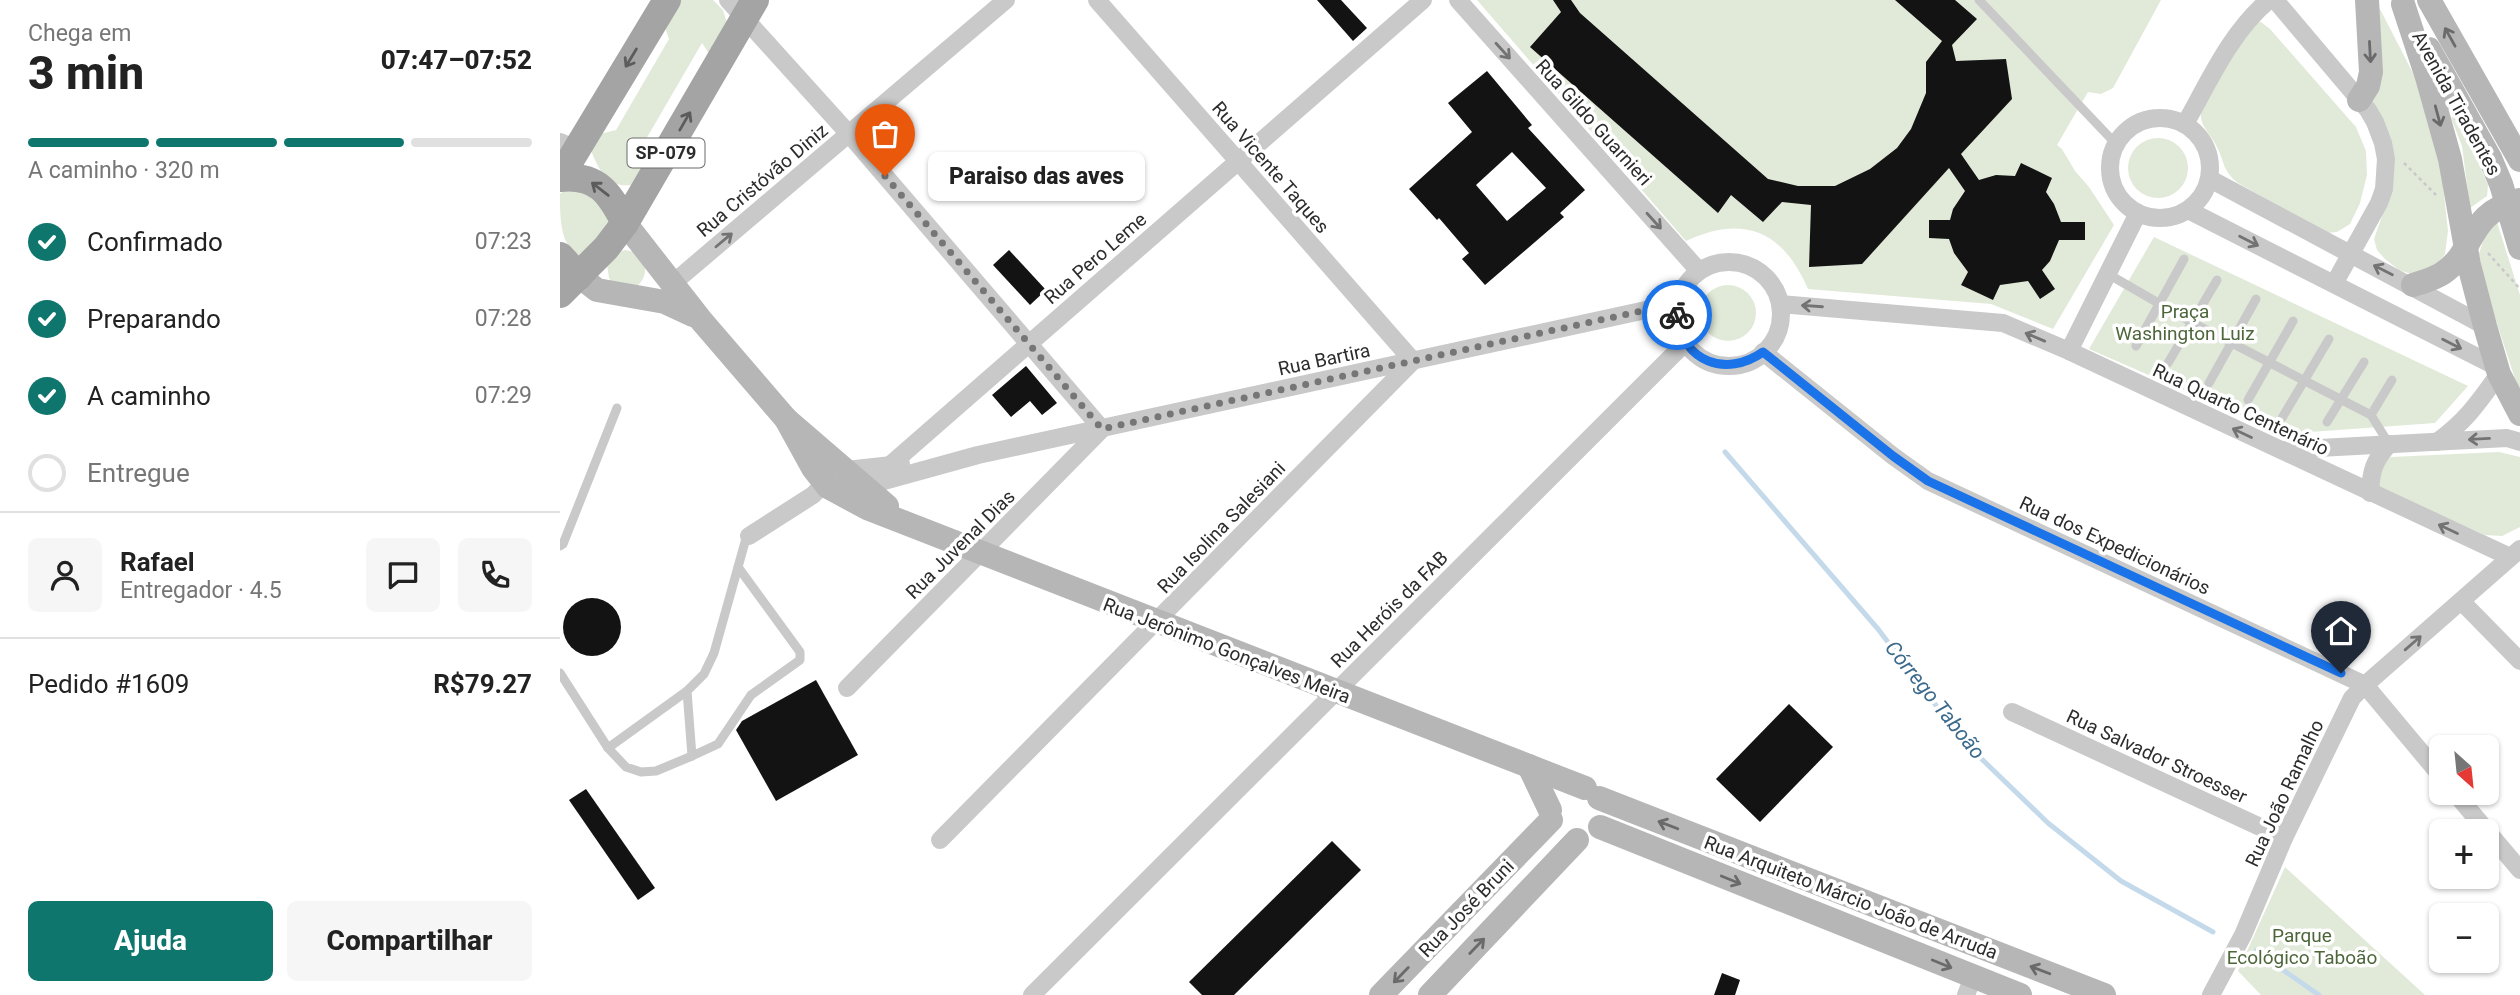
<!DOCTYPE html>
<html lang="pt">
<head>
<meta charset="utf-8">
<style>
  body { margin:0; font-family:Roboto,sans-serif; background:#f6f6f6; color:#222; height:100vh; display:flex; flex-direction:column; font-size:26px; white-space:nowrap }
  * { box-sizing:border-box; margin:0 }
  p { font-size:23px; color:#767676 }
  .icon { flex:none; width:38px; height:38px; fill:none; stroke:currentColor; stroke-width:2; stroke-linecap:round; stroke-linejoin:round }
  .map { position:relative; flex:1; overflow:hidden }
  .details { display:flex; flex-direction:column; background:#fff; width:560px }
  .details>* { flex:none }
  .needle { width:46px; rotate:153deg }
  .fabs { position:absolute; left:1869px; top:735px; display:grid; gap:14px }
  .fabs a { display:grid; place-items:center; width:70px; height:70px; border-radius:10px; background:#fff; box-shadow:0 2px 5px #0004; font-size:35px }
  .pin { position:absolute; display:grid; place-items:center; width:60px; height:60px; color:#fff; margin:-72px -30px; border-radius:50% 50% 50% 0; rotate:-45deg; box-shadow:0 0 7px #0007 }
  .pin .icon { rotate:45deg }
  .courier { position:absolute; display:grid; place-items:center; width:70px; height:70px; margin:-35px; border:5px solid #1a73e8; border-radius:50%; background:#fff; color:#222; box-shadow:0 2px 9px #0007 }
  .bubble { position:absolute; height:49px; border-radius:10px; background:#fff; box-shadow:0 2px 5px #0004; font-size:23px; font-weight:800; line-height:49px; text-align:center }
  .headline em { font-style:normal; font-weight:800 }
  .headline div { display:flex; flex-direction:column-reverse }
  .headline { display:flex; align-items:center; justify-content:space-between; height:119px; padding:0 28px }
  h1 { font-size:46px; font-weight:800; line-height:52px }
  .bar { display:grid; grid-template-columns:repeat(4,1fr); gap:10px 7px; align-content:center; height:84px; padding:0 28px }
  .bar i { height:9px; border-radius:5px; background:#e0e0e0 }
  .bar .on { background:#0f766e }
  .bar p { grid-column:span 4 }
  .line { display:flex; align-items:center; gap:18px; padding:0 28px; border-top:2px solid #e0e0e0 }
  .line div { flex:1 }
  .round { display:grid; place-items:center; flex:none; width:74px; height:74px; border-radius:10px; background:#f6f6f6 }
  ol { padding:0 28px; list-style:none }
  li { display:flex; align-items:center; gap:21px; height:77px }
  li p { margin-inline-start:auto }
  li .icon { padding:7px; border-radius:50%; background:#0f766e; color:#fff; stroke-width:4 }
  li:last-child { color:#767676 }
  li i { width:38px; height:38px; border:4px solid #e0e0e0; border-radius:50% }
  .action { display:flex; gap:14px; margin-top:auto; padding:14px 28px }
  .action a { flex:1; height:80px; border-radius:10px; background:#0f766e; color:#fff; font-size:28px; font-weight:800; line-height:80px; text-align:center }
  .action a+a { background:#f6f6f6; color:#222 }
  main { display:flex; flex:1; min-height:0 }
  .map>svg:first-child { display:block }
  .green { fill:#e1ead9 }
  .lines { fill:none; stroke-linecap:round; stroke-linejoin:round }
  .stream { stroke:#c4daea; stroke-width:5 }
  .building { fill:#131313; fill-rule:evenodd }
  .path { stroke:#c9c9c9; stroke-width:2.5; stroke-dasharray:3.5 3.5; stroke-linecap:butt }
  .lane { stroke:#c9c9c9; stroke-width:9 }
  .street { stroke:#c9c9c9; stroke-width:18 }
  .secondary { stroke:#b6b6b6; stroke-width:24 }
  .primary { stroke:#a4a4a4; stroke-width:28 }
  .oneway { stroke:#6a6a6a }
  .oneway2 { stroke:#737373 }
  .oneway3 { stroke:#5c5c5c }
  .done { stroke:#767676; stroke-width:7; stroke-dasharray:0 12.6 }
  .route { stroke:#1a73e8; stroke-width:9 }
  .labels { text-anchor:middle; stroke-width:7; stroke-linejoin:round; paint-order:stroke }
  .shield { fill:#fff; stroke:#6b6b6b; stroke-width:2 }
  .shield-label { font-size:18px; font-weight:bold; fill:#2c2c2c }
  .street-label { font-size:19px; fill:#2c2c2c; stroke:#fff }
  .park-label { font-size:19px; fill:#4d663a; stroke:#fff }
  .water-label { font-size:21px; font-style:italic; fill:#3b6a8c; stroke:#fff }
</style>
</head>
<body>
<main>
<section class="details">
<div class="headline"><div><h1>3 min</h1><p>Chega em</p></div><em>07:47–07:52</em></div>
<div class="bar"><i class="on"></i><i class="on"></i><i class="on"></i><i></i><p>A caminho · 320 m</p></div>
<ol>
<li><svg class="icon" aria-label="check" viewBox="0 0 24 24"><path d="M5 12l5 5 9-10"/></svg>Confirmado<p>07:23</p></li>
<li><svg class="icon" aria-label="check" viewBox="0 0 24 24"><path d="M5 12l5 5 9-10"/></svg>Preparando<p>07:28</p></li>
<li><svg class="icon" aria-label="check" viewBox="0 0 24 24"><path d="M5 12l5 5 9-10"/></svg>A caminho<p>07:29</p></li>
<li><i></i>Entregue</li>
</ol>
<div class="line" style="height:126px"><a class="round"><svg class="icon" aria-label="person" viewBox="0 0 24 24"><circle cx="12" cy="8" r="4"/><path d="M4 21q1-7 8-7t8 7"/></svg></a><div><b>Rafael</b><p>Entregador · 4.5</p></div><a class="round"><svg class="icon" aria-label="chat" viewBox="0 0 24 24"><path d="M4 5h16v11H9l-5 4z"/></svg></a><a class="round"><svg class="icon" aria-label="phone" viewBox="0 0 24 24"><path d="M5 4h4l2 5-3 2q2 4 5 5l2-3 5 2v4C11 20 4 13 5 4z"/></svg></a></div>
<div class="line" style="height:91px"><div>Pedido #1609</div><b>R$79.27</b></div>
<div class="action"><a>Ajuda</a><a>Compartilhar</a></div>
</section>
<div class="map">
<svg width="1960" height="995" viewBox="0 0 1960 995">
  <rect width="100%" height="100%" fill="#fff"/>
  <g class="green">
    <path d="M118 0H153L163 10 167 23 152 58 142 43 82 146 91 162 72 185C46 188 39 170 30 148L36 135 56 130 109 39 103 22Z"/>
    <path d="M917 0H1601L1553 88 1541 94 1528 92 1497 145 1502 149 1515 171 1529 187 1554 225 1493 329 1431 304 1248 289C1223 231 1184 214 1126 241Z"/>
    <polygon points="1820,9 1858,83 1873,126 1883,185 1888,231 1885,254 1876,267 1851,274 1839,270 1825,259 1817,250 1814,239 1830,194 1807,98 1816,10"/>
    <path d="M1701 22 1710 29 1796 127 1806 151 1807 175 1800 203 1790 224 1777 232 1766 233 1678 183C1662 170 1665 163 1657 147 1652 136 1639 125 1641 113 1642 98 1684 39 1694 23Z"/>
    <polygon points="1895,115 1898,116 1928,185 1927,196 1910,208 1902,146 1891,118"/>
    <circle cx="1598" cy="168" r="30"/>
    <path d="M25 184 53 215 24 257C0 249 0 222 0 194L10 186Z"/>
    <polygon points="1929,222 1937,222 1960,295 1960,394 1927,293 1919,254"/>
    <polygon points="1594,237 1908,386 1875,423 1724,434 1529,349"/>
    <path d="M65 250C85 252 92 273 77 286L53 284 49 278 47 265 59 252Z"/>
    <circle cx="1168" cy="313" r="28"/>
    <path d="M1939 452 1960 457V527L1942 536 1925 535 1819 488C1818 475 1819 466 1831 457Z"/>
    <polygon points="1725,867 1865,995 1701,995 1678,971"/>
  </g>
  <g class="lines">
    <g class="stream">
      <polyline points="1165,452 1318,629 1403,741 1488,823 1561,881 1653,932"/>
      <polyline points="1696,951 1759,995"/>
    </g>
  </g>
  <g class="building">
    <polygon points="757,0 781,0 807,28 793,41"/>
    <polygon points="993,0 1011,0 1020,13 1208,179 1238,186 1275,186 1310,169 1337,148 1351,129 1366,93 1366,62 1382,41 1335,0 1395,0 1417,19 1392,45 1396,61 1446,59 1452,99 1401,154 1419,180 1436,175 1455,176 1461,163 1492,178 1486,192 1494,204 1501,222 1525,222 1525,240 1499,240 1490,261 1482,270 1495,289 1480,299 1468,281 1440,285 1433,300 1401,285 1408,272 1394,253 1389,239 1369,238 1369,220 1390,220 1393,209 1405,191 1389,168 1302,264 1249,267 1251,205 1222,202 1203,222 1171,195 1158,213 970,47 1001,12"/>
    <path d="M927 71 972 125 968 128 1025 190 1000 213 1004 217 925 285 902 259 909 253 879 218 877 220 849 189 912 132 888 103ZM952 152 986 188 947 221 916 185Z"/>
    <polygon points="449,250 486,290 470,305 433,265"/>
    <polygon points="466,366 497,403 482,415 470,401 451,417 432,395"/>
    <circle cx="32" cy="627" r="29"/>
    <polygon points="256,680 298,755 216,801 176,730 182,721"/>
    <polygon points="1229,704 1273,747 1200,822 1156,779"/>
    <polygon points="26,789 95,888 78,900 9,800"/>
    <polygon points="772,841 801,870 674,995 642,995 629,982"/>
    <polygon points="1162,973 1180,980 1175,995 1154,995"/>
  </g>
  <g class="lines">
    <g class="path">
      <polyline points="1844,163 1876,195"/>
      <polyline points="1928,253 1960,289"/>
    </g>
    <g class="lane">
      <polyline points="1419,0 1556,144"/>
      <polyline points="1548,274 1633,323 1811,415 1829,444"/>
      <polyline points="1576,346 1624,259"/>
      <polyline points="1608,363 1657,280"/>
      <polyline points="1649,383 1696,299"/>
      <polyline points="1688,400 1733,321"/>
      <polyline points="1811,415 1832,380"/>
      <polyline points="1722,418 1769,339"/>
      <polyline points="1767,422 1804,362"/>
      <polyline points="0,546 3,544 57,408"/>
      <polyline points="0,673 48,748 127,691"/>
      <polyline points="48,748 66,767 81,772 96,771 132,756 158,744 191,695 240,660 240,652 178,567"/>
      <polyline points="132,756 127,691 144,674 154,653 185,542 189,536"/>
    </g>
    <g class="street">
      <polyline points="168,0 289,134 542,429 287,688"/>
      <polyline points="898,0 1139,271"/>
      <polyline points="1715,0 1808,110 1815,122 1823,143 1826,159 1824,189 1819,203 1774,284"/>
      <circle cx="1600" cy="168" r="50"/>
      <path d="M1625 124C1650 80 1670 33 1709 0"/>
      <polyline points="0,142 16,149"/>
      <polyline points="1650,179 1925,326"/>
      <polyline points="1628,210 1937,367"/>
      <circle cx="1169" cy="314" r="52"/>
      <polyline points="112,284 446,0"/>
      <polyline points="1220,304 1443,323 1509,351 1950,557"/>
      <polyline points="1509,351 1578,213"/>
      <polyline points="1203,352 1333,456 1368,481 1805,685 1881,776"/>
      <path d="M1877 442C1907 420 1918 403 1939 374"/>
      <polyline points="1723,450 1947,438 1960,442"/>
      <polyline points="329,466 863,0"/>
      <polyline points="286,470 341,464"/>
      <polyline points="302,487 418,455 1118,303"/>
      <path d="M1810 493C1811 470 1814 461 1829 444"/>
      <polyline points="189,536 253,495 265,483"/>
      <polyline points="1901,601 1960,661"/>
      <polyline points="1452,712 1724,838"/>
      <polyline points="1895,793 1960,870"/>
      <polyline points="380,840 853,361 537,0"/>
      <polyline points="472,995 1126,342"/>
      <polyline points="1406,995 1413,977"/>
      <polyline points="1651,995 1683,935 1724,838 1792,698 1805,685 1960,549"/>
    </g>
    <g class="secondary">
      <polyline points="1869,0 1960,160"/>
      <polyline points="1843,4 1867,77 1890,159 1909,265 1925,326 1939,374 1960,414"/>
      <polyline points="1869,49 1930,158 1941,184 1960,248"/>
      <polyline points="1799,100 1808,86 1811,72 1807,0"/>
      <polyline points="65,223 140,319 226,419 327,506"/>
      <polyline points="19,276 37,290 105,302 133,315"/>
      <path d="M1853 285C1863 282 1874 279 1883 273 1918 249 1905 214 1960 200"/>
      <polyline points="226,419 253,468 268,487 307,508 1025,788"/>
      <polyline points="969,766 990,810"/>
      <polyline points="1039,798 1544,995"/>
      <polyline points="1040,827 1460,995"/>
      <polyline points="821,995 991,820"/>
      <polyline points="870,995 1017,840"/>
    </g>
    <g class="primary">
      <polyline points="0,177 107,0"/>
      <path d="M0 178C37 174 50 193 65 223"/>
      <polyline points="0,256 19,276"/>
      <polyline points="0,294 46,248 65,223 195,0"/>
    </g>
  </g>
  <defs><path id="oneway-shaft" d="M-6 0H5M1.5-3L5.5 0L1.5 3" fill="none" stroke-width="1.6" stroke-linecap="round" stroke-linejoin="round" transform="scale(1.75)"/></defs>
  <g class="oneway">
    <use href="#oneway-shaft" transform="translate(1890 37) rotate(-119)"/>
    <use href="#oneway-shaft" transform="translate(1810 52) rotate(87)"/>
    <use href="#oneway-shaft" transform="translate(1878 116) rotate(75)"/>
    <use href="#oneway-shaft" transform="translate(1108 825) rotate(-159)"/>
    <use href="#oneway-shaft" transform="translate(1171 880) rotate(22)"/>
    <use href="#oneway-shaft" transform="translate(917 946) rotate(-46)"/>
    <use href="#oneway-shaft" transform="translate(1382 964) rotate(22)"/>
    <use href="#oneway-shaft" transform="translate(1480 970) rotate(-159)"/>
    <use href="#oneway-shaft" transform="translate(841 975) rotate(134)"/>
  </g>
  <g class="oneway2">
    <use href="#oneway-shaft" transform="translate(943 51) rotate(48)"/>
    <use href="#oneway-shaft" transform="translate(1094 221) rotate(48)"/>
    <use href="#oneway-shaft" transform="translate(164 240) rotate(-40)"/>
    <use href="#oneway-shaft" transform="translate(1689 241) rotate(27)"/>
    <use href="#oneway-shaft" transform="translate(1823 270) rotate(-153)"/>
    <use href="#oneway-shaft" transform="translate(1252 306) rotate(-176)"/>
    <use href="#oneway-shaft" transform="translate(1475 337) rotate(-157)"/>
    <use href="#oneway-shaft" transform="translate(1892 344) rotate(27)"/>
    <use href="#oneway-shaft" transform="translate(1682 433) rotate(-155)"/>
    <use href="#oneway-shaft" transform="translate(1919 439) rotate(177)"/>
    <use href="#oneway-shaft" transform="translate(1888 529) rotate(-155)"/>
    <use href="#oneway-shaft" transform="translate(1853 643) rotate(-41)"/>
  </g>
  <g class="oneway3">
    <use href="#oneway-shaft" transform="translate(71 58) rotate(121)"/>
    <use href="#oneway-shaft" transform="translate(125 121) rotate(-60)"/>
    <use href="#oneway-shaft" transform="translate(40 189) rotate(-142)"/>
  </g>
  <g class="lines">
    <polyline class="done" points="325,176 542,429 1118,303 1117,315"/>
    <path class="route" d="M1117 315C1122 362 1166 378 1203 352L1333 456 1368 481 1781 673"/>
  </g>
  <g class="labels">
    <rect class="shield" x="67.5" y="138.5" width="77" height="29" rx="5"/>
    <g class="shield-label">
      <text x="106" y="159">SP-079</text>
    </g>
    <g class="street-label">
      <text transform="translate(1897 103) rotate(61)" y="7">Avenida Tiradentes</text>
      <text transform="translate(1034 122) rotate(48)" y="7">Rua Gildo Guarnieri</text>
      <text transform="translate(711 167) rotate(49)" y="7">Rua Vicente Taques</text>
      <text transform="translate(202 180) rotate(-40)" y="7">Rua Cristóvão Diniz</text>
      <text transform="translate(535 258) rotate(-41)" y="7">Rua Pero Leme</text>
      <text transform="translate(764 359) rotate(-12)" y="7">Rua Bartira</text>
      <text transform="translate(1681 409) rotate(25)" y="7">Rua Quarto Centenário</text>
      <text transform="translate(661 527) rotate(-46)" y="7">Rua Isolina Salesiani</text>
      <text transform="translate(400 544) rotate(-45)" y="7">Rua Juvenal Dias</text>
      <text transform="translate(1555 545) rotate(25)" y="7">Rua dos Expedicionários</text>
      <text transform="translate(829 609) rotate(-45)" y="7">Rua Heróis da FAB</text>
      <text transform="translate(667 650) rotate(21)" y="7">Rua Jerônimo Gonçalves Meira</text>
      <text transform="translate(1597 756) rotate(25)" y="7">Rua Salvador Stroesser</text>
      <text transform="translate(1724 793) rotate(-65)" y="7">Rua João Ramalho</text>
      <text transform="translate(1291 897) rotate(21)" y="7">Rua Arquiteto Márcio João de Arruda</text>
      <text transform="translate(906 908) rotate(-46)" y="7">Rua José Bruni</text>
    </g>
    <g class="park-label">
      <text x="1625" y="318">Praça<tspan x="1625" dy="22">Washington Luiz</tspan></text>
      <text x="1742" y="942">Parque<tspan x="1742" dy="22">Ecológico Taboão</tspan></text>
    </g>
    <g class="water-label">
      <text transform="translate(1375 700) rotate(51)" y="7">Córrego Taboão</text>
    </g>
  </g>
</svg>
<div class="fabs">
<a><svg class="needle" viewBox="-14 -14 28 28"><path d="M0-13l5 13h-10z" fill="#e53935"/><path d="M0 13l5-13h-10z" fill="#767676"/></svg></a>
<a>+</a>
<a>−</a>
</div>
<div class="pin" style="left:325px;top:176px;background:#ea580c"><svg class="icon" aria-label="bag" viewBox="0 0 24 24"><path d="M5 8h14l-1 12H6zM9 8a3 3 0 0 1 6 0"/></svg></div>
<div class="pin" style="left:1781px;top:673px;background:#1f2937"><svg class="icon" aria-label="home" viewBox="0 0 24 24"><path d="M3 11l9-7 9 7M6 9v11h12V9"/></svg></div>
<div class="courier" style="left:1117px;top:315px"><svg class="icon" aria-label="bike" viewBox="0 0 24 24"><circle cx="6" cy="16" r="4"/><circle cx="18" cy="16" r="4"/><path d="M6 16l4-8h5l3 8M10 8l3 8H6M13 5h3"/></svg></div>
<div class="bubble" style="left:368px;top:152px;width:217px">Paraiso das aves</div>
</div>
</main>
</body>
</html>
